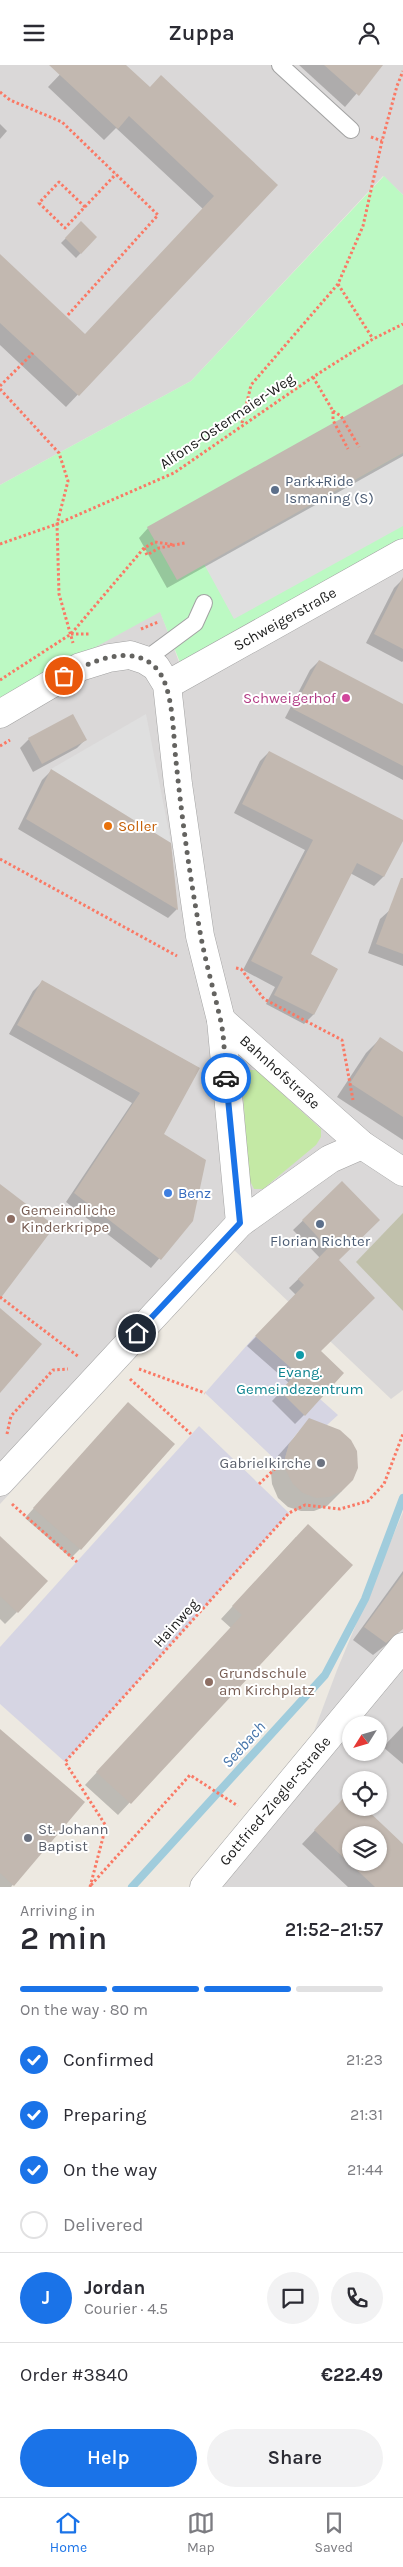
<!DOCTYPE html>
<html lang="en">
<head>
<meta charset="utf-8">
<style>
  body { margin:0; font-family:Karla,sans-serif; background:#f2f2f3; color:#2b2b33; height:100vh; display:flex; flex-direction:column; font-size:19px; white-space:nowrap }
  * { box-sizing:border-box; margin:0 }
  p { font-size:16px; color:#7c7c81 }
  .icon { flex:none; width:28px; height:28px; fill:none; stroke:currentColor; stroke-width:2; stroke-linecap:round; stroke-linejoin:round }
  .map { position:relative; height:1822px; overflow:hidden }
  .details { display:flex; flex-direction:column; background:#fff; flex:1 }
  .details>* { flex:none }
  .needle { width:32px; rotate:233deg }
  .tools { position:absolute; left:342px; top:1651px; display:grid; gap:10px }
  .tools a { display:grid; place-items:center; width:45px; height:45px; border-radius:50%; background:#fff; box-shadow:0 1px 4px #0004; font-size:25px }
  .pin { position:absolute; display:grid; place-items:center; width:42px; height:42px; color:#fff; margin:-21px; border:2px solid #fff; border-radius:50%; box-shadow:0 1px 5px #0007 }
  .courier { position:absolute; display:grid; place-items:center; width:50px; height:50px; margin:-25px; border:4px solid #1a73e8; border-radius:50%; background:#fff; color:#222; box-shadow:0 1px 6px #0007 }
  .headline em { font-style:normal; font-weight:600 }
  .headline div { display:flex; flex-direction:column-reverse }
  .headline { display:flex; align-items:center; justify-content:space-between; height:85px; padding:0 20px }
  h1 { font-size:32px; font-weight:600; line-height:38px }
  .bar { display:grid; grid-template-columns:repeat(4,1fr); gap:8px 5px; align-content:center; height:60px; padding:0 20px }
  .bar i { height:6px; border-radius:4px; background:#e1e1e2 }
  .bar .on { background:#1a73e8 }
  .bar p { grid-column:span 4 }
  .line { display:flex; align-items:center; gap:12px; padding:0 20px; border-top:1px solid #e1e1e2 }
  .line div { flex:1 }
  .round { display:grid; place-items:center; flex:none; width:52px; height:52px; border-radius:26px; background:#f2f2f3 }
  ol { padding:0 20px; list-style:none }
  li { display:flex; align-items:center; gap:15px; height:55px }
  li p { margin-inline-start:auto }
  li .icon { padding:5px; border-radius:50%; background:#1a73e8; color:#fff; stroke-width:4 }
  li:last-child { color:#7c7c81 }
  li i { width:28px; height:28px; border:2px solid #e1e1e2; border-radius:50% }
  .primary-button { display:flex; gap:10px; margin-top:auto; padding:10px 20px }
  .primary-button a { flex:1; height:58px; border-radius:30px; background:#1a73e8; color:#fff; font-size:20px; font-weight:600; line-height:58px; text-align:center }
  .primary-button a+a { background:#f2f2f3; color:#2b2b33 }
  header { display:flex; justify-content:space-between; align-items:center; height:65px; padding:0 20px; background:#fff; font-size:22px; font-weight:600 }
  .tabs { display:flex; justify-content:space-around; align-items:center; height:70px; border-top:1px solid #e1e1e2; background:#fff; font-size:14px; color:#7c7c81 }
  .tabs a { display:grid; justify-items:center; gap:2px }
  .tabs .on { color:#1a73e8 }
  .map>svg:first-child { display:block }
  .residential { fill:#dad8d8; fill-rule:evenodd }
  .construction { fill:#c1c1ac }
  .grass { fill:#c4e9a5 }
  .park { fill:#bcf9c3 }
  .parking { fill:#dfdfdf }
  .plaza { fill:#d6d5e3 }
  .shadow { fill:#0003; fill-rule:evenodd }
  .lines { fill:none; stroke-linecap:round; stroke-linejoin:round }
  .stream { stroke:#a0ccdc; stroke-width:8 }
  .building { fill:#c2b8b0; fill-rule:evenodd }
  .service-casing { stroke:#a2a2a2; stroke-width:18 }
  .minor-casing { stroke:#a2a2a2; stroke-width:29 }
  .path { stroke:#fa7965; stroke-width:3; stroke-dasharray:2.5 2.5; stroke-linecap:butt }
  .service { stroke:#fff; stroke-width:16 }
  .minor { stroke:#fff; stroke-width:28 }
  .done { stroke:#646360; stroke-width:5; stroke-dasharray:0 9 }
  .route { stroke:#1a73e8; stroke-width:6 }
  .service-dot { fill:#5c6f8a; stroke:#fff; stroke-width:2 }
  .hotel-dot { fill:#d1479c; stroke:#fff; stroke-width:2 }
  .food-dot { fill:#e8710a; stroke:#fff; stroke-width:2 }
  .shop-dot { fill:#3f7fe0; stroke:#fff; stroke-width:2 }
  .education-dot { fill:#8d6e63; stroke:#fff; stroke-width:2 }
  .culture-dot { fill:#0f9aa8; stroke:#fff; stroke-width:2 }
  .worship-dot { fill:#6b7280; stroke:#fff; stroke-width:2 }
  .labels { text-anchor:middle; stroke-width:4; stroke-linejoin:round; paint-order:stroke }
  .street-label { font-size:15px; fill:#1b1b1b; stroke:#fff }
  .service-label { font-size:15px; fill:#4e5e75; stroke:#fff; text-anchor:start }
  .hotel-label { font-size:15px; fill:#b23c85; stroke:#fff; text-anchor:end }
  .food-label { font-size:15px; fill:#c56008; stroke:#fff; text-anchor:start }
  .shop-label { font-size:15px; fill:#366cbe; stroke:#fff; text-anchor:start }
  .education-label { font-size:15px; fill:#785e54; stroke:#fff; text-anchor:start }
  .culture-label { font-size:15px; fill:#0d838f; stroke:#fff }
  .worship-label { font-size:15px; fill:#5b616d; stroke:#fff; text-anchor:end }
  .water-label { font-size:16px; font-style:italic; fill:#4876ab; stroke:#fff }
</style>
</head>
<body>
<header><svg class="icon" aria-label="menu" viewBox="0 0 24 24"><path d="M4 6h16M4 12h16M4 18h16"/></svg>Zuppa<svg class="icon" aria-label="person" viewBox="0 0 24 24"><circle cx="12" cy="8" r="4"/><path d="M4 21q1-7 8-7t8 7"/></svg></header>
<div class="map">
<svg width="403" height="1822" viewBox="0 0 403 1822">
  <rect width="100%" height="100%" fill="#ede9e1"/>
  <g class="residential">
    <polygon points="0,0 403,0 403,130 383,111 191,316 0,420"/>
    <polygon points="403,485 403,1325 391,1334 234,1185 0,1439 0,634 160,546 182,605"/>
    <path d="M403 1447V1822H194L313 1669 337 1605ZM351 1660H379V1688H351ZM351 1715H379V1742H351ZM351 1770H379V1798H351Z"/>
  </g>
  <polygon class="construction" points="403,1148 403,1246 356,1197"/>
  <polygon class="grass" points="248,1005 256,1005 321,1064 321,1072 316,1080 263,1124 254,1124 249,1114 242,1014"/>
  <polygon class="park" points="384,111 403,130 403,485 183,605 160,547 0,634 0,420 191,316"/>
  <g class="parking">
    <polygon points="403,388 403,461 234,554 204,499"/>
    <polygon points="146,649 171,778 51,704"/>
  </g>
  <g class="plaza">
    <polygon points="255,1271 297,1308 280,1326 305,1350 320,1334 338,1350 327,1360 312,1360 298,1367 289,1379 285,1393 285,1404 205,1328"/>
    <polygon points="199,1361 289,1448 65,1697 0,1639 0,1582"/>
  </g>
  <g class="shadow">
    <polygon points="69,0 125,0 149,23 276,120 66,342 0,280 0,191 85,270 203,144 116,63 104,75 48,22"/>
    <polygon points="299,0 381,0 345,42"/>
    <polygon points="0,59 7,66 0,74"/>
    <polygon points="81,158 95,173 76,193 61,178"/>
    <polygon points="403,320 403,391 167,523 139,473 148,463"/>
    <polygon points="403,514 403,596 402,597 366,578 394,523"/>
    <polygon points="319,596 403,640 403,715 285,653 310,605"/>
    <polygon points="29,674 86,674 77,683 33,707 20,683"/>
    <polygon points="269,687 403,756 403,773 383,812 374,821 350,808 309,890 337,904 313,950 304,959 266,939 275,922 243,905 305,785 234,748 260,696"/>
    <polygon points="51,706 177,844 168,853 18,764 42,715"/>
    <polygon points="390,845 403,850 403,901 368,888 380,854"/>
    <polygon points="42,917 199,1003 162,1070 192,1155 151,1203 66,1137 132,1038 9,969 33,926"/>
    <polygon points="380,974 403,989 403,1075 337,1032 366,988"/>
    <polygon points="342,1118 338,1195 304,1350 295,1359 272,1336 289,1318 247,1281 296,1230 289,1223 320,1193 293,1165"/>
    <polygon points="119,1348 80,1484 71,1493 25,1453"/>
    <polygon points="310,1355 342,1426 327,1441 314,1446 301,1446 288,1442 278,1433 272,1419 271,1408 275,1394"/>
    <polygon points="296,1472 351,1500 118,1750 85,1720 231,1563 221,1554"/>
    <polygon points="0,1477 17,1547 5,1559 0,1554"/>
    <polygon points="403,1506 403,1562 387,1579 373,1590 353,1575"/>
    <polygon points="403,1661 403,1699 383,1682"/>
    <polygon points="0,1666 84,1737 11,1822 0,1822"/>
    <path d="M348 1730 351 1733V1742L403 1781V1822H348L302 1779ZM351 1770H379V1798H351Z"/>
  </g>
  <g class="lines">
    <polyline class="stream" points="132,1822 325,1610 365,1534 403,1433"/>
  </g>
  <g class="building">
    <polygon points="49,0 126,0 150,22 161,10 278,120 79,331 0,258 0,189 85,269 214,131 129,51 118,64"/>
    <polygon points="324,0 383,0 359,31"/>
    <polygon points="81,156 97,172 81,189 65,173"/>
    <polygon points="403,319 403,388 177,515 147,462"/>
    <polygon points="403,512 403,584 374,569"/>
    <polygon points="319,595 403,639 403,701 293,644"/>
    <polygon points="73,649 87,675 42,699 28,673"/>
    <polygon points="269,686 403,755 403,776 384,812 357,798 311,889 338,904 314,950 274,930 283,912 251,896 313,775 242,739"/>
    <polygon points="51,704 171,778 178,845 26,754"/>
    <polygon points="401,813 403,813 403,889 376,879"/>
    <polygon points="42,915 200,1003 164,1069 206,1095 193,1156 161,1195 74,1128 140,1028 17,960"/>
    <polygon points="380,972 403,987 403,1052 350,1018"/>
    <polygon points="342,1116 380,1155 339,1195 375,1233 321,1286 344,1308 305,1351 280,1326 297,1308 255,1271 304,1220 298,1214 328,1183 302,1155"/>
    <polygon points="0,1119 55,1161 0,1234"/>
    <polygon points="0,1243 42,1279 0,1328"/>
    <polygon points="128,1337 175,1379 81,1485 33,1443"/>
    <polygon points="309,1353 340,1365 351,1375 357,1386 358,1403 353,1415 342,1426 329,1432 316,1433 303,1428 293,1419 285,1404 285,1393 289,1379"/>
    <polygon points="308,1459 353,1500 131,1739 96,1707 242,1550 232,1541"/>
    <polygon points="0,1471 48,1516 18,1548 0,1531"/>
    <polygon points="403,1509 403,1564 386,1578 364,1562"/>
    <polygon points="0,1664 85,1737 14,1821 0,1808"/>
    <path d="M351 1725V1742H364L403 1779V1822H375L314 1765ZM351 1770H379V1798H351Z"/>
  </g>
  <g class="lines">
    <g class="service-casing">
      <g id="service">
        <polyline points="280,0 351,65"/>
        <polyline points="145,595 195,558 204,538"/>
      </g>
    </g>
    <g class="minor-casing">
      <g id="minor">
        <polyline points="167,620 403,488"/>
        <polyline points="0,649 80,602 109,593 130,590 145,595 156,602 167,620 178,719 200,871 221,955 240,1158"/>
        <polyline points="221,955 362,1080 403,1107"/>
        <polyline points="0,1417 240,1158 330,1094 362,1080"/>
        <polyline points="204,1822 403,1582"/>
      </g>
    </g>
    <g class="path">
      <polyline points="0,27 10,35 62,57 158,150 67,251"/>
      <polyline points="371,72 382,76"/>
      <polyline points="85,142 59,117 39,138 65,163 116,109"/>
      <polyline points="338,219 373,274"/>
      <polyline points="313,312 333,346 333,355 348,384"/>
      <polyline points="0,321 33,288"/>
      <polyline points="0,324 59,388 68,416 57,459 59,529 73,578"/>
      <polyline points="333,346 341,351 359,382"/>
      <polyline points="242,358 251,320 338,219 363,161 382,76 397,21 403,6"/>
      <polyline points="0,479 57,459 174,408 313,312 373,274 403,259"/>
      <polyline points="144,483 147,490 159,483 185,478"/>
      <polyline points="141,564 158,557"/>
      <polyline points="71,569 90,569"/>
      <polyline points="0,615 71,569 144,483 155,477 175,480"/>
      <polyline points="0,681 10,675"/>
      <polyline points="0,794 177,891"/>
      <polyline points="236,903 241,904 264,934 342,975 353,1035"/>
      <polyline points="0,1232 79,1292"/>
      <polyline points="139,1304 205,1328"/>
      <polyline points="130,1314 191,1369"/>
      <polyline points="7,1369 11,1351 53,1305 68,1304"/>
      <polyline points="259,1419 280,1399"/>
      <polyline points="12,1439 77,1497"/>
      <polyline points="91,1820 190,1710 238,1741"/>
      <polyline points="90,1822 106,1761 65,1697 289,1448 305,1440 340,1444 368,1436 384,1419 403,1369"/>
    </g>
    <use href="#service" class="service"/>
    <use href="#minor" class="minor"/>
  </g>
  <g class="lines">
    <path class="done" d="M64 611C89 597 131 578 155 602 174 620 173 671 176 696 182 754 190 814 201 872 206 899 214 926 220 953 225 972 224 993 226 1013"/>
    <polyline class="route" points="137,1268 240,1158 226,1013"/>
  </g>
  <g class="service-dot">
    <circle cx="275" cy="425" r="5"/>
    <circle cx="320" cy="1159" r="5"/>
  </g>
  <circle class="hotel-dot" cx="346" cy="633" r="5"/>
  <circle class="food-dot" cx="108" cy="761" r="5"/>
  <circle class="shop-dot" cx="168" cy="1128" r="5"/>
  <g class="education-dot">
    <circle cx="11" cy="1154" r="5"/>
    <circle cx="209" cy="1617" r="5"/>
  </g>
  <circle class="culture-dot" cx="300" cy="1290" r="5"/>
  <g class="worship-dot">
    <circle cx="321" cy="1398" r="5"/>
    <circle cx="28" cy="1773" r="5"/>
  </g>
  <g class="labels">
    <g class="street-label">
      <text transform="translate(227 356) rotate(-34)" y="5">Alfons-Ostermaier-Weg</text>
      <text transform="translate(285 554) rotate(-29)" y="5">Schweigerstraße</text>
      <text transform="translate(280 1007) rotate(42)" y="5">Bahnhofstraße</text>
      <text transform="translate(176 1558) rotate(-48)" y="5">Hainweg</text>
      <text transform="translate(275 1736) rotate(-50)" y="5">Gottfried-Ziegler-Straße</text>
    </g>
    <g class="service-label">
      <text x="285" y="421">Park+Ride<tspan x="285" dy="17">Ismaning (S)</tspan></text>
      <text x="320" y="1181" text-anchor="middle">Florian Richter</text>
    </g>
    <g class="hotel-label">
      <text x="336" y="638">Schweigerhof</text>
    </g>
    <g class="food-label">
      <text x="118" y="766">Soller</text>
    </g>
    <g class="shop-label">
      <text x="178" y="1133">Benz</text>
    </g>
    <g class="education-label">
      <text x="21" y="1150">Gemeindliche<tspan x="21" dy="17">Kinderkrippe</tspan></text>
      <text x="219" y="1613">Grundschule<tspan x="219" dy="17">am Kirchplatz</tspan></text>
    </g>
    <g class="culture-label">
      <text x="300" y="1312">Evang.<tspan x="300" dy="17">Gemeindezentrum</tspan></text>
    </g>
    <g class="worship-label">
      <text x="311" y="1403">Gabrielkirche</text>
      <text x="38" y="1769" text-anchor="start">St. Johann<tspan x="38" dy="17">Baptist</tspan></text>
    </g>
    <g class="water-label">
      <text transform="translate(243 1679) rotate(-48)" y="6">Seebach</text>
    </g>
  </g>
</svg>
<div class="tools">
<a><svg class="needle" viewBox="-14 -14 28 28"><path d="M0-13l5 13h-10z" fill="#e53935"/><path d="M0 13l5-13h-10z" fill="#7c7c81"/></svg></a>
<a><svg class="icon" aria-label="locate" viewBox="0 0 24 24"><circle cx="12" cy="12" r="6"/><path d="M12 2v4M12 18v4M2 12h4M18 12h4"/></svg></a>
<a><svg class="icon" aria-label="layers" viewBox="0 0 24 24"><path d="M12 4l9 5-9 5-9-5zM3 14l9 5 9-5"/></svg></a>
</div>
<div class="pin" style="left:64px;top:611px;background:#ea580c"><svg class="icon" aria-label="bag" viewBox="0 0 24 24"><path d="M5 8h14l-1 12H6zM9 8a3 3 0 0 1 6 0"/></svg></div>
<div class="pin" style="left:137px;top:1268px;background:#1f2937"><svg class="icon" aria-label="home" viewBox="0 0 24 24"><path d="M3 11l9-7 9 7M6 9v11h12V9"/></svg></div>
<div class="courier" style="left:226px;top:1013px"><svg class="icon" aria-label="car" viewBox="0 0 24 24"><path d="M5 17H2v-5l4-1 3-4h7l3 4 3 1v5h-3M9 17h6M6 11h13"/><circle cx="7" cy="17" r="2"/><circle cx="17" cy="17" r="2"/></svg></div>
</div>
<section class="details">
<div class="headline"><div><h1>2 min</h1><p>Arriving in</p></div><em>21:52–21:57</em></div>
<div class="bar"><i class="on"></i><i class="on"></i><i class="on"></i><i></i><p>On the way · 80 m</p></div>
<ol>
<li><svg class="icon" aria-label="check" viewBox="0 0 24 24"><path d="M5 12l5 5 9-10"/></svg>Confirmed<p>21:23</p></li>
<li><svg class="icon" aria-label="check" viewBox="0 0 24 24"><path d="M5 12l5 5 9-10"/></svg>Preparing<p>21:31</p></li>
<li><svg class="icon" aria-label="check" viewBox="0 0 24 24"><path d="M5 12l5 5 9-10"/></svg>On the way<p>21:44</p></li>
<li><i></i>Delivered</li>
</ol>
<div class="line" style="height:90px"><b class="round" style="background:#1a73e8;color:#fff">J</b><div><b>Jordan</b><p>Courier · 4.5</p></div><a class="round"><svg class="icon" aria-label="chat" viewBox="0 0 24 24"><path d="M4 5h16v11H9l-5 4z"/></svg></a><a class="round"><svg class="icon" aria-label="phone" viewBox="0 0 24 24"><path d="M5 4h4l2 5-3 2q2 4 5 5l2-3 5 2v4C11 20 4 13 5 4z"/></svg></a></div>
<div class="line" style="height:65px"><div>Order #3840</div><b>€22.49</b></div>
<div class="primary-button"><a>Help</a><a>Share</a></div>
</section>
<nav class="tabs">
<a class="on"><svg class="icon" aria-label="home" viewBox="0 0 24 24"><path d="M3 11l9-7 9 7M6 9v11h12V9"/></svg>Home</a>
<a><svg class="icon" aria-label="map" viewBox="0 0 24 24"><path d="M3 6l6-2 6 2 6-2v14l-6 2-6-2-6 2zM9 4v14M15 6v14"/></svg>Map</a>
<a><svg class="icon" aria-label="saved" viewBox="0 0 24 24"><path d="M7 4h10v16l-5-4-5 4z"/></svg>Saved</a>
</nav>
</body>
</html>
